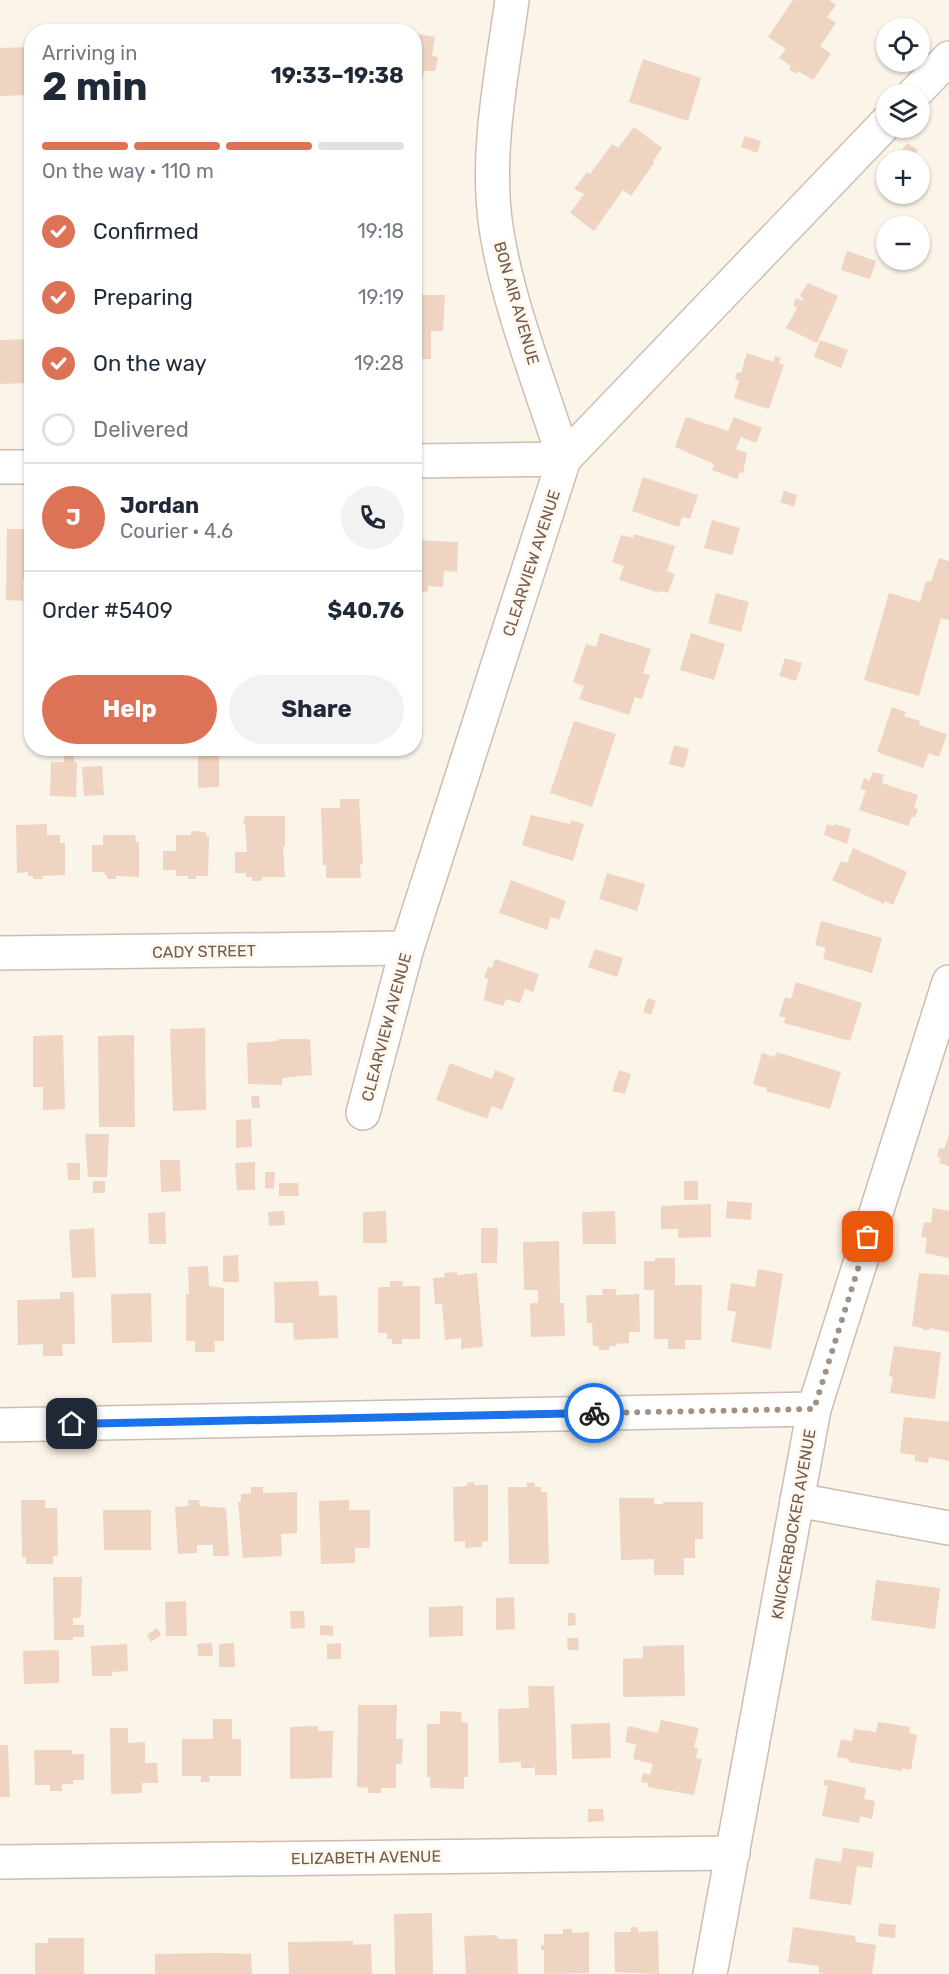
<!DOCTYPE html>
<html lang="en">
<head>
<meta charset="utf-8">
<style>
  body { margin:0; font-family:Rubik,sans-serif; background:#f2f2f3; color:#1f2937; height:100vh; display:flex; flex-direction:column; font-size:22px; white-space:nowrap }
  * { box-sizing:border-box; margin:0 }
  p { font-size:20px; color:#747a83 }
  .icon { flex:none; width:33px; height:33px; fill:none; stroke:currentColor; stroke-width:2; stroke-linecap:round; stroke-linejoin:round }
  .map { position:relative; flex:1; overflow:hidden }
  .sheet { position:absolute; left:24px; top:24px; width:398px; height:732px; display:flex; flex-direction:column; background:#fff; border-radius:24px; box-shadow:0 2px 4px #0004 }
  .sheet>* { flex:none }
  .tools { position:absolute; left:876px; top:18px; display:grid; gap:12px }
  .tools a { display:grid; place-items:center; width:54px; height:54px; border-radius:50%; background:#fff; box-shadow:0 2px 4px #0004; font-size:30px }
  .pin { position:absolute; display:grid; place-items:center; width:51px; height:51px; color:#fff; margin:-26px; border-radius:12px; box-shadow:0 3px 9px #0006 }
  .courier { position:absolute; display:grid; place-items:center; width:60px; height:60px; margin:-30px; border:4px solid #1a73e8; border-radius:50%; background:#fff; color:#222; box-shadow:0 2px 8px #0007 }
  .summary em { font-style:normal; font-weight:700 }
  .summary div { display:flex; flex-direction:column-reverse }
  .summary { display:flex; align-items:center; justify-content:space-between; height:102px; padding:0 18px }
  h1 { font-size:39px; font-weight:700; line-height:45px }
  .bar { display:grid; grid-template-columns:repeat(4,1fr); gap:9px 6px; align-content:center; height:72px; padding:0 18px }
  .bar i { height:8px; border-radius:4px; background:#e0e1e3 }
  .bar .active { background:#dc7357 }
  .bar p { grid-column:span 4 }
  .line { display:flex; align-items:center; gap:15px; padding:0 18px; border-top:2px solid #e0e1e3 }
  .line div { flex:1 }
  .round { display:grid; place-items:center; flex:none; width:63px; height:63px; border-radius:32px; background:#f2f2f3 }
  ol { padding:0 18px; list-style:none }
  li { display:flex; align-items:center; gap:18px; height:66px }
  li p { margin-inline-start:auto }
  li .icon { padding:6px; border-radius:50%; background:#dc7357; color:#fff; stroke-width:4 }
  li:last-child { color:#747a83 }
  li i { width:33px; height:33px; border:3px solid #e0e1e3; border-radius:50% }
  .primary-button { display:flex; gap:12px; margin-top:auto; padding:12px 18px }
  .primary-button a { flex:1; height:69px; border-radius:36px; background:#dc7357; color:#fff; font-size:24px; font-weight:700; line-height:69px; text-align:center }
  .primary-button a+a { background:#f2f2f3; color:#1f2937 }
  .map>svg:first-child { display:block }
  .building { fill:#efd4c2 }
  .lines { fill:none; stroke-linecap:round; stroke-linejoin:round }
  .street-casing { stroke:#cdbcaf; stroke-width:36 }
  .secondary-casing { stroke:#d1beb0; stroke-width:36 }
  .street { stroke:#fff; stroke-width:33 }
  .secondary { stroke:#fff; stroke-width:33 }
  .done { stroke:#a39184; stroke-width:6; stroke-dasharray:0 10.8 }
  .route { stroke:#1a73e8; stroke-width:8 }
  .labels { text-anchor:middle; stroke-width:6; stroke-linejoin:round; paint-order:stroke }
  .street-label { font-size:16px; fill:#745b4e; stroke:#fef8ef }
</style>
</head>
<body>
<div class="map">
<svg width="949" height="1974" viewBox="0 0 949 1974">
  <rect width="100%" height="100%" fill="#fbf4e9"/>
  <g class="building">
    <polygon points="793,0 829,0 836,5 827,17 836,23 820,46 831,54 813,80 798,71 796,74 789,69 791,66 779,58 786,49 768,37"/>
    <polygon points="414,33 435,37 432,56 438,57 435,71 424,71 415,110"/>
    <polygon points="32,47 32,95 0,96 0,48"/>
    <polygon points="643,59 701,78 688,121 629,102"/>
    <polygon points="634,127 662,148 653,161 654,163 631,196 623,190 594,231 570,213 584,194 574,189 587,172 590,174 612,144 618,148"/>
    <polygon points="745,136 761,141 757,153 741,147"/>
    <polygon points="907,143 918,150 912,160 900,153"/>
    <polygon points="847,251 876,261 870,279 841,270"/>
    <polygon points="808,283 838,296 817,343 786,328 797,308 793,305 796,298 804,301 800,295"/>
    <polygon points="414,295 445,295 443,331 431,331 431,359 414,359"/>
    <polygon points="29,339 30,383 0,384 0,340"/>
    <polygon points="820,340 848,350 841,368 814,357"/>
    <polygon points="747,353 773,362 775,356 781,358 779,363 784,365 769,409 734,398 739,381 735,378 737,372 741,373"/>
    <polygon points="686,417 728,431 734,417 762,428 756,443 741,437 736,449 747,453 743,473 740,472 737,479 712,470 714,464 675,447"/>
    <polygon points="643,477 698,495 690,519 682,517 679,527 632,511"/>
    <polygon points="784,491 797,495 794,507 780,502"/>
    <polygon points="712,520 740,528 732,555 704,548"/>
    <polygon points="7,529 32,529 32,580 23,580 23,601 6,600"/>
    <polygon points="634,534 675,546 667,571 675,574 668,593 661,591 660,593 619,580 624,566 612,562 621,535 633,538"/>
    <polygon points="414,540 458,542 457,572 444,571 443,587 428,586 428,592 414,591"/>
    <polygon points="939,558 949,561 949,620 941,618 919,696 864,680 889,593 920,602 926,581 931,582"/>
    <polygon points="716,593 749,602 741,632 708,623"/>
    <polygon points="600,633 651,649 643,673 650,675 642,699 635,697 629,715 579,699 584,686 573,682 586,644 596,647"/>
    <polygon points="691,633 725,644 714,680 680,670"/>
    <polygon points="785,658 802,663 796,681 779,676"/>
    <polygon points="892,707 906,712 904,716 920,721 919,725 947,734 939,757 929,753 923,768 877,752"/>
    <polygon points="574,721 616,734 592,807 550,793"/>
    <polygon points="674,745 689,749 684,768 669,764"/>
    <polygon points="64,750 74,751 74,762 77,762 76,797 50,796 51,762 64,762"/>
    <polygon points="219,755 219,787 198,788 198,756"/>
    <polygon points="102,766 104,795 84,796 82,767"/>
    <polygon points="873,772 884,775 882,783 918,795 914,808 918,809 915,818 912,816 908,826 859,810 866,790 860,789 864,778 869,781"/>
    <polygon points="340,799 359,799 363,864 360,864 361,878 326,878 326,865 323,865 321,808 340,808"/>
    <polygon points="531,815 570,824 571,820 584,824 573,861 522,845"/>
    <polygon points="245,816 285,816 285,847 283,847 285,877 262,877 262,881 252,881 252,877 246,877 246,873 235,873 235,852 247,852 245,824 243,824"/>
    <polygon points="47,824 47,835 60,835 60,843 65,843 65,875 42,876 43,879 33,879 33,876 28,876 28,872 17,873 16,825"/>
    <polygon points="827,824 834,826 834,824 851,829 847,844 824,835"/>
    <polygon points="191,831 206,832 206,836 209,836 208,876 196,876 196,879 188,879 188,876 176,876 176,870 163,870 163,851 176,851 176,835 191,835"/>
    <polygon points="103,835 135,835 136,842 139,842 139,877 116,876 116,879 108,879 104,872 92,872 92,845 103,845"/>
    <polygon points="853,848 907,872 893,905 885,901 884,904 832,880 841,861 847,863"/>
    <polygon points="607,873 645,884 637,911 599,899"/>
    <polygon points="511,880 566,901 559,920 551,917 547,930 499,913"/>
    <polygon points="821,921 882,938 872,973 823,959 826,948 815,945"/>
    <polygon points="595,949 623,958 617,977 588,967"/>
    <polygon points="495,959 539,974 533,992 525,989 520,1003 506,999 503,1006 484,1000 488,979 484,977 488,967 492,968"/>
    <polygon points="796,982 862,1003 850,1041 784,1023 786,1018 779,1016 785,997 791,999"/>
    <polygon points="648,998 656,1001 651,1015 643,1012"/>
    <polygon points="205,1028 206,1110 173,1111 170,1029"/>
    <polygon points="63,1035 65,1109 43,1110 43,1087 33,1087 33,1036"/>
    <polygon points="134,1035 135,1127 99,1127 98,1036"/>
    <polygon points="278,1039 310,1039 312,1075 282,1078 282,1085 248,1084 247,1043 278,1041"/>
    <polygon points="777,1052 841,1072 830,1109 766,1091 767,1088 753,1084 762,1053 775,1057"/>
    <polygon points="450,1063 492,1079 495,1070 515,1078 502,1110 492,1106 487,1119 436,1100"/>
    <polygon points="619,1070 631,1074 625,1094 612,1091"/>
    <polygon points="251,1096 259,1096 260,1108 252,1108"/>
    <polygon points="251,1119 252,1147 236,1148 236,1120"/>
    <polygon points="85,1134 109,1134 107,1177 88,1177"/>
    <polygon points="949,1135 949,1166 939,1163 941,1158 937,1157 939,1148 944,1149"/>
    <polygon points="160,1160 180,1160 181,1191 161,1192"/>
    <polygon points="255,1162 255,1190 237,1190 235,1163"/>
    <polygon points="67,1163 80,1163 80,1180 68,1180"/>
    <polygon points="265,1172 275,1172 274,1189 265,1188"/>
    <rect x="93" y="1181" width="12" height="12"/>
    <rect x="684" y="1181" width="14" height="19"/>
    <polygon points="279,1183 298,1183 299,1196 279,1196"/>
    <polygon points="727,1201 752,1203 751,1220 726,1218"/>
    <polygon points="711,1204 711,1237 678,1238 678,1229 661,1229 661,1206"/>
    <polygon points="933,1208 949,1211 949,1258 925,1253 927,1238 921,1237 924,1222 931,1223"/>
    <polygon points="284,1211 285,1225 269,1226 268,1212"/>
    <polygon points="386,1211 387,1243 363,1243 363,1212"/>
    <polygon points="615,1211 616,1244 583,1244 582,1212"/>
    <polygon points="165,1212 166,1244 149,1244 148,1213"/>
    <polygon points="94,1228 96,1277 72,1278 69,1230"/>
    <polygon points="481,1228 498,1228 497,1263 481,1263"/>
    <polygon points="559,1241 560,1303 564,1303 565,1336 531,1337 530,1303 538,1303 538,1290 524,1290 523,1242"/>
    <polygon points="238,1255 239,1282 223,1282 223,1256"/>
    <polygon points="655,1258 675,1258 675,1285 702,1285 701,1340 685,1340 685,1349 668,1349 668,1339 654,1339 654,1290 644,1290 644,1261 655,1261"/>
    <polygon points="208,1266 209,1286 224,1288 224,1341 214,1341 215,1352 195,1352 195,1341 186,1341 186,1294 189,1294 188,1267"/>
    <polygon points="758,1269 783,1274 771,1349 731,1342 736,1312 727,1310 731,1283 755,1287"/>
    <polygon points="457,1272 457,1275 477,1273 483,1347 461,1349 461,1338 445,1340 442,1304 435,1304 433,1278 445,1277 444,1273"/>
    <polygon points="919,1273 949,1275 949,1332 930,1328 930,1330 923,1330 923,1328 912,1326"/>
    <polygon points="318,1281 319,1296 337,1295 338,1338 294,1340 293,1323 275,1323 274,1282"/>
    <polygon points="390,1281 403,1281 402,1286 420,1286 420,1339 402,1339 402,1344 392,1344 392,1339 387,1339 387,1333 378,1333 378,1287 390,1287"/>
    <polygon points="602,1289 616,1289 616,1295 639,1294 640,1332 629,1332 629,1343 616,1344 616,1346 609,1346 609,1350 599,1350 599,1346 593,1346 592,1323 587,1323 586,1295 603,1295"/>
    <polygon points="60,1292 74,1292 75,1344 62,1344 63,1356 43,1356 43,1344 18,1345 17,1300 60,1299"/>
    <polygon points="151,1293 152,1342 112,1343 111,1294"/>
    <polygon points="894,1346 941,1352 935,1399 890,1393 893,1377 889,1376"/>
    <polygon points="904,1417 949,1422 949,1461 929,1457 928,1463 915,1461 915,1455 900,1453"/>
    <polygon points="474,1482 474,1485 488,1485 488,1541 482,1542 482,1547 465,1548 465,1541 454,1542 453,1487 467,1486 467,1483"/>
    <polygon points="527,1483 535,1483 535,1487 541,1487 541,1492 547,1492 549,1564 509,1564 508,1487 527,1487"/>
    <polygon points="251,1487 263,1487 263,1493 297,1492 297,1533 281,1534 282,1556 243,1558 238,1502 241,1502 241,1494 251,1493"/>
    <polygon points="619,1498 654,1498 654,1504 663,1504 663,1502 703,1502 703,1539 695,1539 695,1558 684,1558 684,1575 654,1575 654,1559 621,1560"/>
    <polygon points="21,1500 45,1500 45,1508 57,1508 58,1556 53,1556 53,1564 26,1564 26,1557 22,1557"/>
    <polygon points="188,1500 199,1500 200,1506 226,1508 229,1556 213,1556 213,1545 197,1545 197,1553 178,1554 175,1507 189,1506"/>
    <polygon points="349,1500 349,1510 370,1510 370,1548 355,1548 355,1563 321,1564 319,1501"/>
    <polygon points="103,1510 151,1510 151,1550 104,1550"/>
    <polygon points="53,1577 82,1577 81,1613 80,1618 73,1618 73,1625 84,1625 84,1637 73,1637 73,1640 54,1640"/>
    <polygon points="876,1580 940,1588 935,1629 871,1620"/>
    <polygon points="514,1597 515,1629 496,1630 496,1598"/>
    <polygon points="186,1601 187,1636 166,1636 165,1602"/>
    <polygon points="463,1606 463,1636 429,1637 429,1607"/>
    <polygon points="290,1611 304,1611 305,1628 291,1629"/>
    <polygon points="568,1613 575,1613 576,1625 568,1626"/>
    <polygon points="320,1625 333,1626 333,1636 320,1635"/>
    <polygon points="157,1628 161,1635 151,1642 147,1635"/>
    <polygon points="567,1638 578,1638 579,1650 568,1650"/>
    <polygon points="212,1643 213,1656 198,1656 197,1644"/>
    <polygon points="234,1643 235,1667 219,1667 219,1644"/>
    <polygon points="341,1643 341,1659 327,1659 327,1644"/>
    <polygon points="127,1644 128,1671 112,1672 112,1676 92,1676 91,1646"/>
    <polygon points="684,1645 685,1696 623,1697 623,1659 643,1658 643,1646"/>
    <polygon points="59,1650 59,1683 24,1684 23,1651"/>
    <polygon points="528,1686 554,1686 557,1775 535,1775 535,1762 534,1768 521,1768 521,1762 499,1763 498,1709 529,1708"/>
    <polygon points="358,1705 397,1705 396,1739 403,1739 402,1764 396,1764 396,1788 381,1788 381,1793 368,1793 368,1788 357,1787"/>
    <polygon points="440,1711 462,1712 461,1722 466,1722 468,1724 468,1777 464,1777 464,1789 430,1788 430,1777 427,1777 427,1724 440,1724"/>
    <polygon points="213,1719 232,1719 232,1739 241,1739 241,1776 209,1776 210,1782 201,1782 201,1776 182,1776 182,1739 213,1739"/>
    <polygon points="661,1720 699,1728 694,1748 698,1748 696,1758 702,1759 694,1795 648,1787 648,1783 641,1782 643,1773 650,1775 653,1764 633,1759 636,1745 625,1742 628,1726 658,1733"/>
    <polygon points="878,1722 910,1727 909,1733 917,1735 911,1770 902,1768 902,1771 849,1762 849,1759 837,1757 841,1739 852,1741 854,1729 876,1732"/>
    <polygon points="610,1723 611,1758 572,1759 571,1724"/>
    <polygon points="318,1726 318,1731 333,1731 332,1778 290,1779 290,1727"/>
    <polygon points="110,1728 128,1728 128,1743 145,1742 145,1763 157,1763 158,1783 142,1783 142,1793 111,1794"/>
    <polygon points="0,1745 8,1745 10,1797 0,1797"/>
    <polygon points="34,1750 72,1750 72,1754 84,1754 84,1780 73,1780 73,1784 62,1784 62,1791 50,1791 50,1785 35,1785"/>
    <polygon points="825,1779 866,1788 864,1799 875,1801 872,1819 860,1816 859,1823 822,1816 828,1786 823,1785"/>
    <polygon points="588,1809 603,1809 604,1821 588,1822"/>
    <polygon points="843,1848 874,1852 872,1868 857,1866 851,1905 809,1899 815,1858 841,1862"/>
    <polygon points="432,1913 433,1974 395,1974 394,1914"/>
    <polygon points="879,1923 896,1925 895,1938 878,1936"/>
    <polygon points="631,1927 638,1927 638,1932 658,1931 659,1974 615,1972 614,1932 631,1932"/>
    <polygon points="793,1927 855,1936 856,1942 876,1945 872,1974 823,1974 819,1973 819,1966 788,1962"/>
    <polygon points="563,1929 572,1929 572,1933 589,1932 589,1973 544,1974 544,1950 541,1950 541,1945 544,1945 544,1934 563,1934"/>
    <polygon points="497,1935 498,1939 517,1939 518,1974 466,1974 464,1936"/>
    <polygon points="48,1938 84,1938 84,1974 35,1974 35,1943 48,1943"/>
    <polygon points="353,1941 353,1945 371,1944 372,1974 289,1974 288,1942"/>
    <polygon points="219,1953 251,1954 252,1974 155,1974 155,1954"/>
  </g>
  <g class="lines">
    <g class="street-casing">
      <g id="street">
        <polyline points="0,467 32,467"/>
        <polyline points="0,953 407,948"/>
        <polyline points="363,1113 407,948 564,459 414,461"/>
        <polyline points="0,1425 814,1409"/>
        <polyline points="797,1500 949,1528"/>
        <polyline points="0,1862 733,1853"/>
        <polyline points="710,1974 814,1409 949,982"/>
      </g>
    </g>
    <g class="secondary-casing">
      <g id="secondary">
        <path d="M512 0C502 74 485 152 496 227 507 302 541 386 564 459L886 123"/>
        <polyline points="914,94 949,58"/>
      </g>
    </g>
    <use href="#street" class="street"/>
    <use href="#secondary" class="secondary"/>
  </g>
  <g class="lines">
    <polyline class="done" points="594,1413 814,1409 868,1237"/>
    <polyline class="route" points="72,1424 594,1413"/>
  </g>
  <g class="labels">
    <g class="street-label">
      <text transform="translate(517 303) rotate(74)" y="6">BON AIR AVENUE</text>
      <text transform="translate(531 563) rotate(-72)" y="6">CLEARVIEW AVENUE</text>
      <text transform="translate(204 951) rotate(-1)" y="6">CADY STREET</text>
      <text transform="translate(386 1027) rotate(-75)" y="6">CLEARVIEW AVENUE</text>
      <text transform="translate(793 1524) rotate(-80)" y="6">KNICKERBOCKER AVENUE</text>
      <text transform="translate(366 1857) rotate(-1)" y="6">ELIZABETH AVENUE</text>
    </g>
  </g>
</svg>
<div class="tools">
<a><svg class="icon" aria-label="locate" viewBox="0 0 24 24"><circle cx="12" cy="12" r="6"/><path d="M12 2v4M12 18v4M2 12h4M18 12h4"/></svg></a>
<a><svg class="icon" aria-label="layers" viewBox="0 0 24 24"><path d="M12 4l9 5-9 5-9-5zM3 14l9 5 9-5"/></svg></a>
<a>+</a>
<a>−</a>
</div>
<div class="pin" style="left:868px;top:1237px;background:#ea580c"><svg class="icon" aria-label="bag" viewBox="0 0 24 24"><path d="M5 8h14l-1 12H6zM9 8a3 3 0 0 1 6 0"/></svg></div>
<div class="pin" style="left:72px;top:1424px;background:#1f2937"><svg class="icon" aria-label="home" viewBox="0 0 24 24"><path d="M3 11l9-7 9 7M6 9v11h12V9"/></svg></div>
<div class="courier" style="left:594px;top:1413px"><svg class="icon" aria-label="bike" viewBox="0 0 24 24"><circle cx="6" cy="16" r="4"/><circle cx="18" cy="16" r="4"/><path d="M6 16l4-8h5l3 8M10 8l3 8H6M13 5h3"/></svg></div>
<section class="sheet">
<div class="summary"><div><h1>2 min</h1><p>Arriving in</p></div><em>19:33–19:38</em></div>
<div class="bar"><i class="active"></i><i class="active"></i><i class="active"></i><i></i><p>On the way · 110 m</p></div>
<ol>
<li><svg class="icon" aria-label="check" viewBox="0 0 24 24"><path d="M5 12l5 5 9-10"/></svg>Confirmed<p>19:18</p></li>
<li><svg class="icon" aria-label="check" viewBox="0 0 24 24"><path d="M5 12l5 5 9-10"/></svg>Preparing<p>19:19</p></li>
<li><svg class="icon" aria-label="check" viewBox="0 0 24 24"><path d="M5 12l5 5 9-10"/></svg>On the way<p>19:28</p></li>
<li><i></i>Delivered</li>
</ol>
<div class="line" style="height:108px"><b class="round" style="background:#dc7357;color:#fff">J</b><div><b>Jordan</b><p>Courier · 4.6</p></div><a class="round"><svg class="icon" aria-label="phone" viewBox="0 0 24 24"><path d="M5 4h4l2 5-3 2q2 4 5 5l2-3 5 2v4C11 20 4 13 5 4z"/></svg></a></div>
<div class="line" style="height:78px"><div>Order #5409</div><b>$40.76</b></div>
<div class="primary-button"><a>Help</a><a>Share</a></div>
</section>
</div>
</body>
</html>
